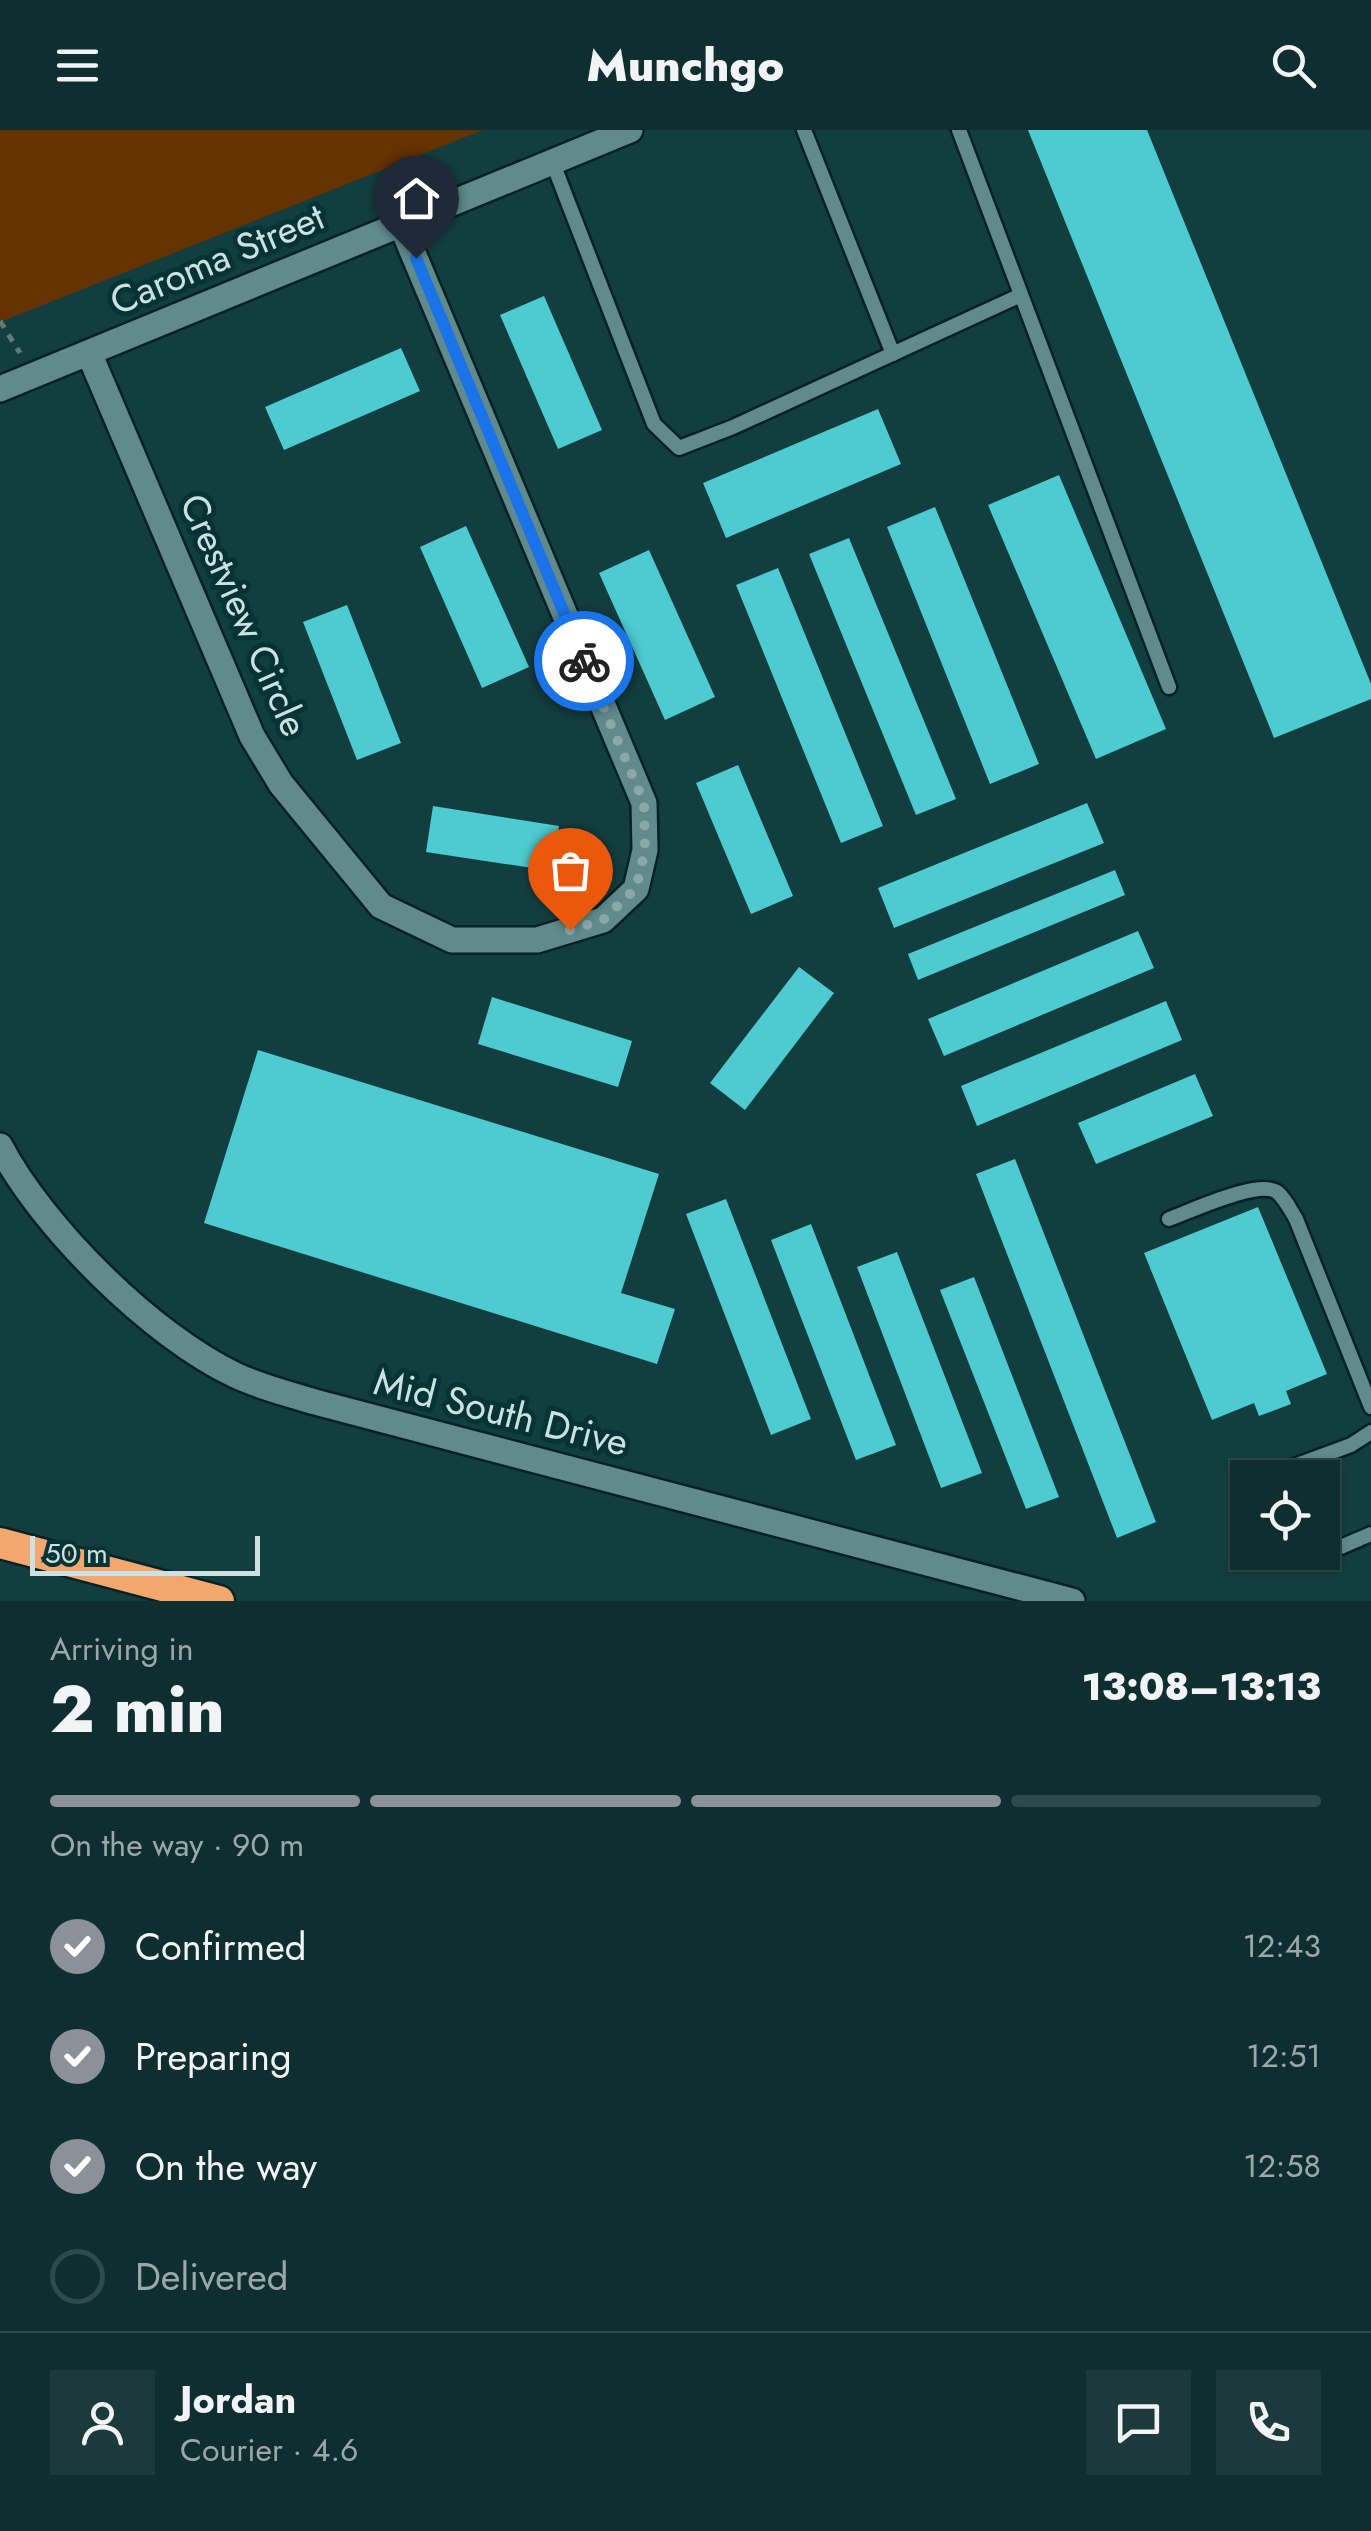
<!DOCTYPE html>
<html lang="en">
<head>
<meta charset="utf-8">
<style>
  body { margin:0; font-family:Jost,sans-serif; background:#1c3a3c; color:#f1f3f6; height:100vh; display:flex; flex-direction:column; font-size:38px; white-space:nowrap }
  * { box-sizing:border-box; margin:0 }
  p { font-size:32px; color:#9ba8ab }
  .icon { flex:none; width:55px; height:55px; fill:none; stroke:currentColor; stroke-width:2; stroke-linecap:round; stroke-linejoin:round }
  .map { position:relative; height:1471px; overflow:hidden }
  .panel { display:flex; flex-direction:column; background:#0e2e30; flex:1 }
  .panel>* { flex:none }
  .tools { position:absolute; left:1230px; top:1330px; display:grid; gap:20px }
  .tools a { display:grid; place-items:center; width:110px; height:110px; border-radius:0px; background:#0e2e30; box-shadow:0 2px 8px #0004,0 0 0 2px #2e4a4c; font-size:50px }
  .scale { position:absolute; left:30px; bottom:25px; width:230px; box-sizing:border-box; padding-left:10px; border:5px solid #cbe1e2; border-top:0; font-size:28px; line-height:35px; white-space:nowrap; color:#cbe1e2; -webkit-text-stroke:8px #063436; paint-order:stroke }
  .pin { position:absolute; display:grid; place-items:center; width:85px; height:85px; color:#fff; margin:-102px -42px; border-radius:50% 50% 50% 0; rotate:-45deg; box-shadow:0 0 10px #0007 }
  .pin .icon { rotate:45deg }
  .courier { position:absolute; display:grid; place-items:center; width:100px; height:100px; margin:-50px; border:8px solid #1a73e8; border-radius:50%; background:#fff; color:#222; box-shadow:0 2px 12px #0007 }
  .head em { font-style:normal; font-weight:800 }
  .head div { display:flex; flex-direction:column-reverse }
  .head { display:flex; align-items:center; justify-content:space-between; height:170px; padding:0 50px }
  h1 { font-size:65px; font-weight:800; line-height:75px }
  .bar { display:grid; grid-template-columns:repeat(4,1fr); gap:15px 10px; align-content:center; height:120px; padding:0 50px }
  .bar i { height:12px; border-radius:8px; background:#2e4a4c }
  .bar .current { background:#8c9099 }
  .bar p { grid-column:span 4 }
  .line { display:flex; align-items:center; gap:25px; padding:0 50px; border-top:2px solid #2e4a4c }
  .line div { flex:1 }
  .round { display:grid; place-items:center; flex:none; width:105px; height:105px; border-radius:0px; background:#1c3a3c }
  ol { padding:0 50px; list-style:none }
  li { display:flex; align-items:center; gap:30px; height:110px }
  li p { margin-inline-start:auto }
  li .icon { padding:10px; border-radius:50%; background:#8c9099; color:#fff; stroke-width:4 }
  li:last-child { color:#9ba8ab }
  li i { width:55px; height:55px; border:5px solid #2e4a4c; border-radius:50% }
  header { display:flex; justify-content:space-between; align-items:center; height:130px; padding:0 50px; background:#0e2e30; font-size:45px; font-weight:800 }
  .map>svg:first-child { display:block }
  .green { fill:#653200 }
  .building { fill:#4ecbd1 }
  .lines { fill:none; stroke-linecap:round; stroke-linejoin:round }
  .service-casing { stroke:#032325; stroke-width:19 }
  .minor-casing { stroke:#032325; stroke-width:30 }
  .motorway-casing { stroke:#032325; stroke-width:35 }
  .path { stroke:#5a7d7e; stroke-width:5; stroke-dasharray:8 8; stroke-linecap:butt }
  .service { stroke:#608a8c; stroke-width:14 }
  .minor { stroke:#608a8c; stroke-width:25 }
  .motorway { stroke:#f3a66e; stroke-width:30 }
  .done { stroke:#8ba8a9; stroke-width:10; stroke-dasharray:0 18 }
  .route { stroke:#1a73e8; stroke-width:12 }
  .labels { text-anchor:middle; stroke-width:10; stroke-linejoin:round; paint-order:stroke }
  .street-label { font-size:38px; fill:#cbe1e2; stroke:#063436 }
</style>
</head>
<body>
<header><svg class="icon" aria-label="menu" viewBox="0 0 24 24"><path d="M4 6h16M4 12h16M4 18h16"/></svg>Munchgo<svg class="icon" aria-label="search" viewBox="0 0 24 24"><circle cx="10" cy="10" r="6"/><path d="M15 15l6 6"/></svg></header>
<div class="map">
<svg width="1371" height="1471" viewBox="0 0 1371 1471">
  <rect width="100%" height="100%" fill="#133e40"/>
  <polygon class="green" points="0,0 483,0 0,192"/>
  <g class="building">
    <polygon points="1028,0 1147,0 1371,554 1371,569 1274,608"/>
    <polygon points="544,166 602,300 558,319 500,185"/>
    <polygon points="401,218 420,261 284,320 265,277"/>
    <polygon points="878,279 901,334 726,408 703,353"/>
    <polygon points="1059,345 1166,599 1096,629 988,375"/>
    <polygon points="935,377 1039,634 990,654 887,397"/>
    <polygon points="466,396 529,537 482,558 420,417"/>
    <polygon points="849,408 956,669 916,685 809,424"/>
    <polygon points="649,420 715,567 665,590 599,443"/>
    <polygon points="778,438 883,696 841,713 736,455"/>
    <polygon points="347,475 401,613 357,630 303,492"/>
    <polygon points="738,635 793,766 751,784 696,653"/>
    <polygon points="1087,673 1104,713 894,798 878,758"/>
    <polygon points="433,676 559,696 552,741 426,722"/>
    <polygon points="1115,740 1125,765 918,850 908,824"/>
    <polygon points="1138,801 1154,838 944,926 928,889"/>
    <polygon points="799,837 834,863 745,980 710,953"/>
    <polygon points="492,867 632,911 618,957 478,914"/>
    <polygon points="1166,871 1182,910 977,996 961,956"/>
    <polygon points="258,920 659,1044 621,1163 675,1179 657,1234 204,1093"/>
    <polygon points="1195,944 1213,986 1096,1034 1078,993"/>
    <polygon points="1015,1029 1156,1392 1117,1408 976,1044"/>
    <polygon points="726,1069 811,1289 771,1305 686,1084"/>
    <polygon points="1258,1077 1327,1244 1286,1261 1291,1274 1259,1286 1254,1273 1212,1290 1144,1123"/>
    <polygon points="811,1094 896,1315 856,1330 771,1110"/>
    <polygon points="897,1122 982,1343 941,1358 857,1137"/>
    <polygon points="974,1147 1059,1367 1026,1379 940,1160"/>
  </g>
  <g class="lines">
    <g class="service-casing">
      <g id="service">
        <polyline points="804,0 893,224"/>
        <polyline points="959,0 1169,557"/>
        <polyline points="552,31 654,294 679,318 733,297 1021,165"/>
        <path d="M1169 1089C1191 1081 1259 1049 1277 1062 1285 1068 1291 1081 1296 1089L1371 1277"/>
        <polyline points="1262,1348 1351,1315 1371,1302"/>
        <path d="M1283 1422C1309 1437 1345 1414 1371 1404"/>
      </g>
    </g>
    <g class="minor-casing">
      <g id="minor">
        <polyline points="89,223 252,606 281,654 381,776 452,810 537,810 603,790 636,759 645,720 644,673 400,92"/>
        <polyline points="0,259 630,0"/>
        <path d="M0 1016C43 1098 151 1205 235 1245 260 1257 289 1264 315 1272L1072 1471"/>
      </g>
    </g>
    <g class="motorway-casing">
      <polyline id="motorway" points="0,1413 219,1471"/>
    </g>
    <polyline class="path" points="0,191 20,223"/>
    <use href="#service" class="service"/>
    <use href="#minor" class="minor"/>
    <use href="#motorway" class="motorway"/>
  </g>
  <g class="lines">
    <polyline class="done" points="570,800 603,790 636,758 645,720 644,673 584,531"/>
    <polyline class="route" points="416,128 584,531"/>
  </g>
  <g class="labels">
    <g class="street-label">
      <text transform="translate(217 129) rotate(-23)" y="13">Caroma Street</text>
      <text transform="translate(244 485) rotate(66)" y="13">Crestview Circle</text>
      <text transform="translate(501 1282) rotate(14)" y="13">Mid South Drive</text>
    </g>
  </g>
</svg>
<div class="tools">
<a><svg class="icon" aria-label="locate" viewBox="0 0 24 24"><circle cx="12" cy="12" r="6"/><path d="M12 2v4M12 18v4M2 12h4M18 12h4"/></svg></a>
</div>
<div class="scale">50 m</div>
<div class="pin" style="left:570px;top:800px;background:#ea580c"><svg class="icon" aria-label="bag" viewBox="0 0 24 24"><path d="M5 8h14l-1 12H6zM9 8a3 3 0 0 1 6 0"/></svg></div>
<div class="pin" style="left:416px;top:128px;background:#1f2937"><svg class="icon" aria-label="home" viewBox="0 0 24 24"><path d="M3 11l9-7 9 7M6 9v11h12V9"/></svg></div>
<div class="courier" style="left:584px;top:531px"><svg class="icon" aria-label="bike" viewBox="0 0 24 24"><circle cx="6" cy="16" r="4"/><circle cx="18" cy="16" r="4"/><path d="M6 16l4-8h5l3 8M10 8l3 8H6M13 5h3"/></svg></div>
</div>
<section class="panel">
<div class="head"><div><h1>2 min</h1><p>Arriving in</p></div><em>13:08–13:13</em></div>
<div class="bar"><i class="current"></i><i class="current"></i><i class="current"></i><i></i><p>On the way · 90 m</p></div>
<ol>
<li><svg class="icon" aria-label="check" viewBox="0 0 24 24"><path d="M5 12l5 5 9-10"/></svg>Confirmed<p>12:43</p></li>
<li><svg class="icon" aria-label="check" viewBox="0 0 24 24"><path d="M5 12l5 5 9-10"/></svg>Preparing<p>12:51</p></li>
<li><svg class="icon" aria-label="check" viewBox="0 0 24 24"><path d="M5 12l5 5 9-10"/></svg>On the way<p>12:58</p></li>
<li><i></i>Delivered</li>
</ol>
<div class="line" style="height:180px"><a class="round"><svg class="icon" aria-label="person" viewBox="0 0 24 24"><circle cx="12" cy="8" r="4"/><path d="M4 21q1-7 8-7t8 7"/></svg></a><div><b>Jordan</b><p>Courier · 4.6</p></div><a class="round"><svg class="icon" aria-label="chat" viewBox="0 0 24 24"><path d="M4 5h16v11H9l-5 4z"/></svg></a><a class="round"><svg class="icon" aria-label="phone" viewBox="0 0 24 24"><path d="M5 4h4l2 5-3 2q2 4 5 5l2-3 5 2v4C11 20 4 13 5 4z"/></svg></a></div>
</section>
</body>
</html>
